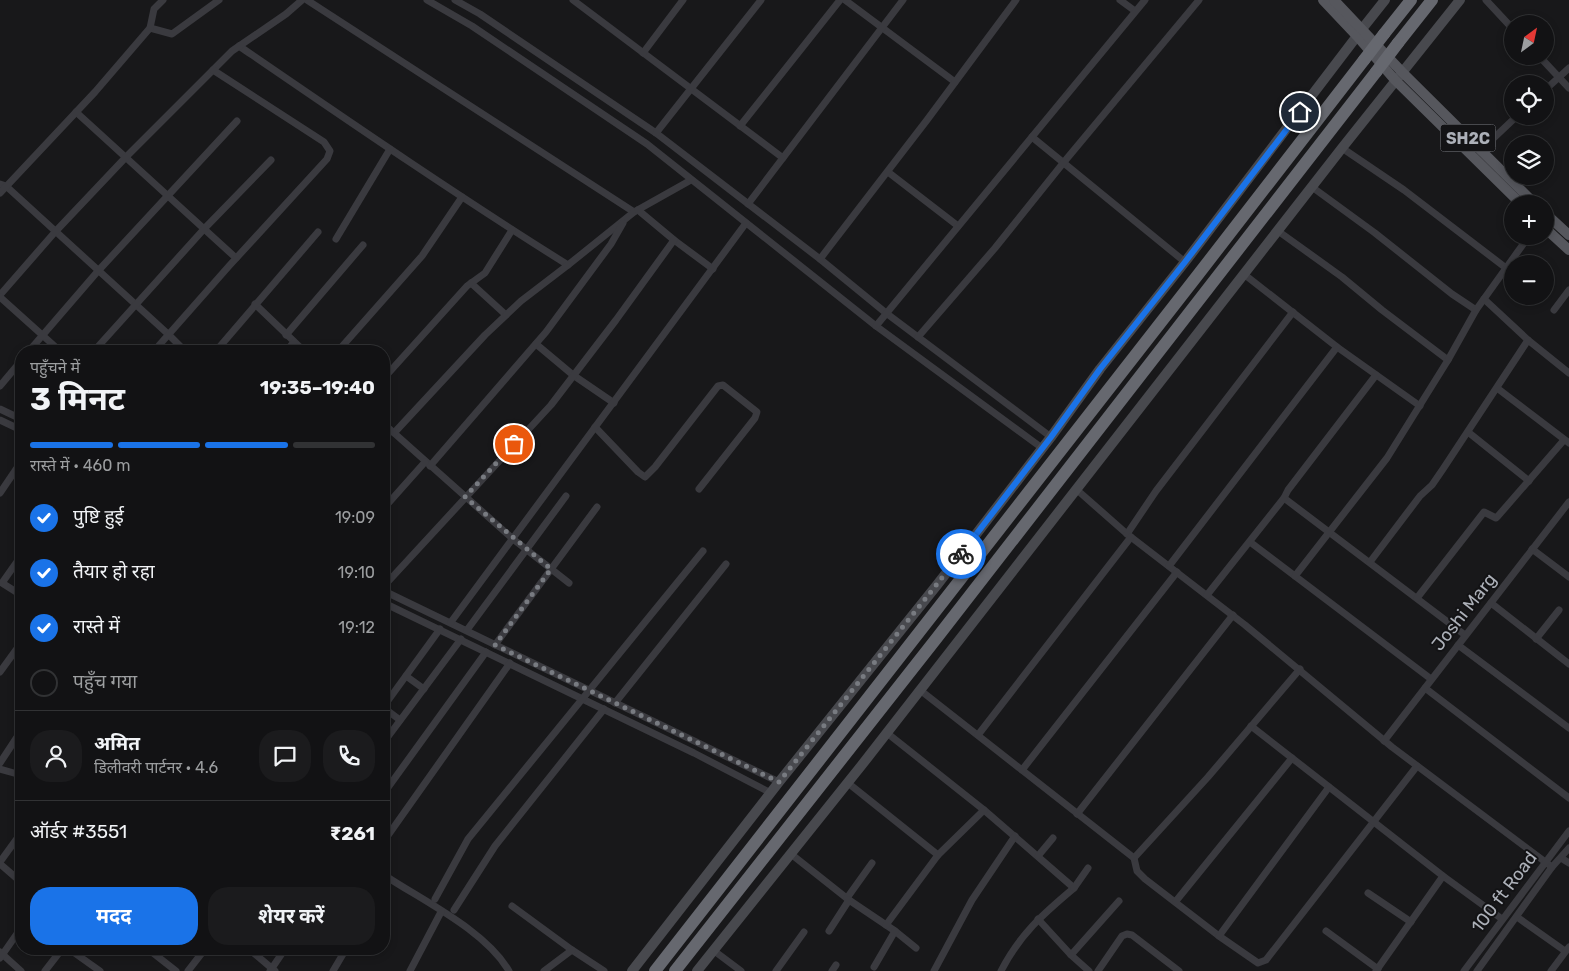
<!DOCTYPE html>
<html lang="hi">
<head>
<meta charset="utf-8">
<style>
  body { margin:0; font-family:Rubik,"Noto Sans Devanagari",sans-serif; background:#1b1b1d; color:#f1f3f6; height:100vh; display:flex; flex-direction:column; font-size:19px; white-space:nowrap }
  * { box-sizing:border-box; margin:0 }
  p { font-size:16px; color:#9c9ea0 }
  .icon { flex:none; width:28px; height:28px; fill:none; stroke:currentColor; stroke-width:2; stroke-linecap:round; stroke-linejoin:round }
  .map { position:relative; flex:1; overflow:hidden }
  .side { position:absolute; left:15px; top:345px; width:375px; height:610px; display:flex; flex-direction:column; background:#121214; border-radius:20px; box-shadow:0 2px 8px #0003,0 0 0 1px #313234 }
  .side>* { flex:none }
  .needle { width:32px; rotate:33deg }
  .tools { position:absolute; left:1504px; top:15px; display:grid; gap:10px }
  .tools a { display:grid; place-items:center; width:50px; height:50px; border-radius:50%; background:#121214; box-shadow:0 2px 8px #0003,0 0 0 1px #313234; font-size:25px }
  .pin { position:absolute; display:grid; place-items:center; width:42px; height:42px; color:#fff; margin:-21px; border:2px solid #fff; border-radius:50%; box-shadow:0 1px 5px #0007 }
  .courier { position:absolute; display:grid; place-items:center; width:50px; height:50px; margin:-25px; border:4px solid #1a73e8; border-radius:50%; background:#fff; color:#222; box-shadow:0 1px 6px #0007 }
  .head em { font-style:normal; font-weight:700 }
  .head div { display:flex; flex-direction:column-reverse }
  .head { display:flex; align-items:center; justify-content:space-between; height:85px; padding:0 15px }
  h1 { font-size:32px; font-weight:700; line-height:38px }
  .bar { display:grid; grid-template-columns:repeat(4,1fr); gap:8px 5px; align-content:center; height:60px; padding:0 15px }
  .bar i { height:6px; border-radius:4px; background:#313234 }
  .bar .current { background:#1a73e8 }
  .bar p { grid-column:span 4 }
  .line { display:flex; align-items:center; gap:12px; padding:0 15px; border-top:1px solid #313234 }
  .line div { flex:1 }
  .round { display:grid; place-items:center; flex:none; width:52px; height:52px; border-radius:20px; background:#1b1b1d }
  ol { padding:0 15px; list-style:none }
  li { display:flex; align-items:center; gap:15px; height:55px }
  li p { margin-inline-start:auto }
  li .icon { padding:5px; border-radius:50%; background:#1a73e8; color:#fff; stroke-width:4 }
  li:last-child { color:#9c9ea0 }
  li i { width:28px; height:28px; border:2px solid #313234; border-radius:50% }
  .action { display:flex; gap:10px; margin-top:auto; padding:10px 15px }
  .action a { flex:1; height:58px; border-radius:20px; background:#1a73e8; color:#fff; font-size:20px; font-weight:700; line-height:58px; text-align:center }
  .action a+a { background:#1b1b1d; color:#f1f3f6 }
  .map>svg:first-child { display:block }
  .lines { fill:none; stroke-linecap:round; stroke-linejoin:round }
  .street { stroke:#3a3a3f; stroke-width:7 }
  .secondary { stroke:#48494e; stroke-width:10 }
  .primary { stroke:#56575d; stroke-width:10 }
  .highway { stroke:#66686f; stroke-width:12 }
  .highway-bridge { stroke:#66686f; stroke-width:12 }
  .done { stroke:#787b81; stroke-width:5; stroke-dasharray:0 9 }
  .route { stroke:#1a73e8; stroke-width:6 }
  .labels { text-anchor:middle; stroke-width:4; stroke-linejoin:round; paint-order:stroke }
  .shield { fill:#131315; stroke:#7e8187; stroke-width:1 }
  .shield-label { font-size:16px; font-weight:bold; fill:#acb0b8 }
  .street-label { font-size:18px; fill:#acb0b8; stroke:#131315 }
</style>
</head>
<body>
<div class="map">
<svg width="1569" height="971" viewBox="0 0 1569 971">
  <rect width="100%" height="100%" fill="#18181a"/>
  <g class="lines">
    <g class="street">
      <polyline points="307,0 634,212 691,180"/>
      <polyline points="427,0 472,26 647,144 876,326 1042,448"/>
      <polyline points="455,0 480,14 656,133 820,259 886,313 1051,437"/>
      <polyline points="573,0 783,158"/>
      <polyline points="845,0 955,82"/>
      <polyline points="1120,0 1135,11"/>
      <polyline points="1486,0 1512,28"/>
      <polyline points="150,28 172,34 219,0"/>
      <path d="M239 46C347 120 456 195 568 265L634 212"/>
      <polyline points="643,53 683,0"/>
      <polyline points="1539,56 1569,88"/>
      <polyline points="1545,90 1569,68"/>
      <polyline points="76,112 236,258"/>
      <polyline points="740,126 840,0"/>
      <polyline points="656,133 761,0"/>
      <polyline points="1032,137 1185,262"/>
      <polyline points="1342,148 1404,190 1506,268"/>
      <polyline points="1480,151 1517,116"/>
      <polyline points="888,172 958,226"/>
      <polyline points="0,184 6,186 168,334 185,351"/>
      <polyline points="1312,187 1375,233 1452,294 1476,310"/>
      <polyline points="0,193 95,92 150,28 154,9 163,0"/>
      <polyline points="748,204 903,0"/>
      <polyline points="638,210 674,240 713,269"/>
      <polyline points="1278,231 1342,277 1382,310 1448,360"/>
      <polyline points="336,239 390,149"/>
      <polyline points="820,259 927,120 1016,0"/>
      <polyline points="1245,275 1337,347 1420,406"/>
      <polyline points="471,283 506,315"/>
      <polyline points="0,295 55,232 126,157 232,51 286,14 302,0"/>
      <polyline points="0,297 60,351"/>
      <polyline points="1484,299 1528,340 1569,373"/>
      <polyline points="255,304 304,351"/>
      <polyline points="1554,310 1569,290"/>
      <polyline points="876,326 1145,0"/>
      <polyline points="286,335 363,245"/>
      <polyline points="918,337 995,248 1064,162 1199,0"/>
      <polyline points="536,344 573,375 614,403"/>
      <polyline points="29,351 98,271 237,121"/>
      <polyline points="94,351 204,229 271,160"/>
      <polyline points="154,351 229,266 327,159 330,151 324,142 213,70"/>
      <polyline points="216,351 318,232"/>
      <polyline points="286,351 294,342"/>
      <polyline points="338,351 422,256 462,197"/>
      <polyline points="384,378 467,286 485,273 512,230"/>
      <polyline points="0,386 21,361"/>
      <polyline points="1497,388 1569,443"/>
      <polyline points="0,409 21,419"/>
      <polyline points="0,420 21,430"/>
      <polyline points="384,424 513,539 569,583"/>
      <polyline points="595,427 638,472 645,477 655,467 718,386 723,385 757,412 755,418 699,489"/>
      <polyline points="1468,432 1529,481"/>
      <polyline points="394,433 485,335 521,301 568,265"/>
      <polyline points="430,466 546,332 611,244 623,223"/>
      <polyline points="1076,489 1127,534 1245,625 1392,747 1552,867"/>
      <polyline points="0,493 21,462"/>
      <polyline points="1284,498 1465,635"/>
      <polyline points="384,508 425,462"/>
      <polyline points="1127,534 1156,491 1293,312"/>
      <polyline points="1250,542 1431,679"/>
      <polyline points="1532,549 1569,577"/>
      <polyline points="21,556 2,583 21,595"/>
      <polyline points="1370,562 1420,496 1432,485 1443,469 1528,340"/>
      <polyline points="1169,566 1337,347"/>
      <polyline points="1295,576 1387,458 1448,360 1476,310 1529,236"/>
      <polyline points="384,586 551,405 616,320 674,240"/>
      <polyline points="384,591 779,782"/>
      <polyline points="1207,595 1284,498 1288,490 1376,375"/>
      <polyline points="1417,598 1484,512 1496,518 1498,516 1564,440"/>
      <polyline points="384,603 694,753 771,793"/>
      <polyline points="1491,603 1569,664"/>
      <polyline points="451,622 746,223"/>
      <polyline points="467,630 566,496"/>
      <polyline points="1536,639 1559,610"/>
      <polyline points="495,645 597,507"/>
      <polyline points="1458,645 1569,728"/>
      <polyline points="0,672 21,643"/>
      <polyline points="406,676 424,689"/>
      <polyline points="1425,688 1569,798"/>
      <polyline points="920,690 1134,858 1137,871 1145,879 1219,936 1258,963 1266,960 1417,766"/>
      <polyline points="615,703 726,564"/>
      <polyline points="384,706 440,629"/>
      <polyline points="384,708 400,720"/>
      <polyline points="1251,726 1443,876 1502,919"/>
      <path d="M887 733 984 810 1074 888C1043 914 1020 934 1001 971"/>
      <polyline points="978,735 1131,537"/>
      <polyline points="1384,741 1569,502"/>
      <polyline points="384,742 461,639"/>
      <polyline points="0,763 21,731"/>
      <polyline points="0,769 21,775"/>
      <polyline points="1022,770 1177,572"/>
      <polyline points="848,783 938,855"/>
      <polyline points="384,793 486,652"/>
      <polyline points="1077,814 1233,615"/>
      <polyline points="384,841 510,663"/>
      <polyline points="791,854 849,900 895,931 916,948"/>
      <polyline points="1038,856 1053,838"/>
      <polyline points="1134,858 1208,777 1300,669"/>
      <polyline points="1561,858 1569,863"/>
      <polyline points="0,862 21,833"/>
      <polyline points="0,864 21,882"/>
      <path d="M384 875C423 901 485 930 509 971"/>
      <polyline points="1074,888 1088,868"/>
      <polyline points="1368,893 1411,922"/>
      <polyline points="847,898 872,863"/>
      <polyline points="435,899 468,839 703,551"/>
      <polyline points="1176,901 1292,758"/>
      <polyline points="512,906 572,950 604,971"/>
      <polyline points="454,910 495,846 604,709"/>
      <polyline points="1517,917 1565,951"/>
      <polyline points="1038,919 1071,955 1089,971"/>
      <polyline points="886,925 938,855 984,810"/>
      <polyline points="829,931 849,900"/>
      <polyline points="1326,931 1378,969"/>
      <polyline points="1219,936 1329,787"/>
      <polyline points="69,949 100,971"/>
      <polyline points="148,949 176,971"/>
      <polyline points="249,949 275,971"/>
      <polyline points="713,950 741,971"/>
      <polyline points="0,952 21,971"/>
      <polyline points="1071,955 1119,901"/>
      <polyline points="0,958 21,928"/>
      <polyline points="874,967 895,931"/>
      <polyline points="45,971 62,949"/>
      <polyline points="188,971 205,949"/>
      <polyline points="270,971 285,949"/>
      <polyline points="333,971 346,949"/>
      <polyline points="410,971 441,912"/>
      <polyline points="544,971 572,950"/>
      <polyline points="776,971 804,932"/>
      <polyline points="832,971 836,965"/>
      <polyline points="934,971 972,900 1015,836"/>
      <polyline points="1098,971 1122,936 1127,934 1132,935 1179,971"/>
      <polyline points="1376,971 1443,876"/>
      <polyline points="1464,971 1569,831"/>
      <polyline points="1477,971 1552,867 1569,848"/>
      <polyline points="1551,971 1569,947"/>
    </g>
    <g class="secondary">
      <polyline points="1362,29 1385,0"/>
      <polyline points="632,971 779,782 937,585 1051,437 1100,369 1185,262 1357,36"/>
      <polyline points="697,971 861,766 1342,148 1460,0"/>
    </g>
    <g class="primary">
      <polyline points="1323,0 1357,36 1395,80 1521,204"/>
      <polyline points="1334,0 1402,72 1535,204"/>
      <polyline points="1545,213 1569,235"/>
      <polyline points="1545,228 1569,250"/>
    </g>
    <g class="highway">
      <polyline points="1384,34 1411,0"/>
      <polyline points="1398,43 1432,0"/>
      <polyline points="655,971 1197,276 1364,60"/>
      <polyline points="675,971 936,639 1376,72"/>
    </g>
    <g class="highway-bridge">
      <polyline points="1364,60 1384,34"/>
      <polyline points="1376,72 1398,43"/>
    </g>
  </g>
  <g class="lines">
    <polyline class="done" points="514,444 465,497 551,569 495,645 779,782 961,554"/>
    <polyline class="route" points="961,554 1051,437 1100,369 1185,262 1300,112"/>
  </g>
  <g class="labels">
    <rect class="shield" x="1440.5" y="124.5" width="55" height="27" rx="4"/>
    <g class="shield-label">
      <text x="1468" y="144">SH2C</text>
    </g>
    <g class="street-label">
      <text transform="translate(1464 612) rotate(-52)" y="6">Joshi Marg</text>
      <text transform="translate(1504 892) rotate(-53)" y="6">100 ft Road</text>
    </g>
  </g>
</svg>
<div class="tools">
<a><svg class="needle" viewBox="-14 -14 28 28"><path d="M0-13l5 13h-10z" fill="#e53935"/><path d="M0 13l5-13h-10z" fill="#9c9ea0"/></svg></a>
<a><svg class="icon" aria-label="locate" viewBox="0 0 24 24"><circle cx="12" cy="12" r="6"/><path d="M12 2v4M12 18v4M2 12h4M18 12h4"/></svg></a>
<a><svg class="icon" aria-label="layers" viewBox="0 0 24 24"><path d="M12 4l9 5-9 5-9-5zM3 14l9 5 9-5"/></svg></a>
<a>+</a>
<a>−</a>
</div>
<div class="pin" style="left:514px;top:444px;background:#ea580c"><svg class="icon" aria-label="bag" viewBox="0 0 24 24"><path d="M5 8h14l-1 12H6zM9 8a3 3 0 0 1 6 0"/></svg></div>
<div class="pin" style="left:1300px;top:112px;background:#1f2937"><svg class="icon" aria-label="home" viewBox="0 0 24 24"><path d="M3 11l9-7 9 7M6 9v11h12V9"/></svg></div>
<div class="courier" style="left:961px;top:554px"><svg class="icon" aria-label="bike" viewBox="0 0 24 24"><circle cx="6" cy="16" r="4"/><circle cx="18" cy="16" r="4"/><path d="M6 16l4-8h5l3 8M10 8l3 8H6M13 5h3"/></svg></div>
<section class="side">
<div class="head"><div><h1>3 मिनट</h1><p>पहुँचने में</p></div><em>19:35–19:40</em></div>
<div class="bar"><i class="current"></i><i class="current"></i><i class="current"></i><i></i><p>रास्ते में · 460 m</p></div>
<ol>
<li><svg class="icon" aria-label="check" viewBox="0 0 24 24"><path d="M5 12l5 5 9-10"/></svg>पुष्टि हुई<p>19:09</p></li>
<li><svg class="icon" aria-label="check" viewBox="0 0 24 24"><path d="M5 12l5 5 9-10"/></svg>तैयार हो रहा<p>19:10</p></li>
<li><svg class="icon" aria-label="check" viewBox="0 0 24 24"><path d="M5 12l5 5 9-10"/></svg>रास्ते में<p>19:12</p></li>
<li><i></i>पहुँच गया</li>
</ol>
<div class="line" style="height:90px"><a class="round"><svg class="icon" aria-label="person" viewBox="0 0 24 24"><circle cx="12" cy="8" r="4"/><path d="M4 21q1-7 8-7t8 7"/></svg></a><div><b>अमित</b><p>डिलीवरी पार्टनर · 4.6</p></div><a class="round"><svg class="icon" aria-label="chat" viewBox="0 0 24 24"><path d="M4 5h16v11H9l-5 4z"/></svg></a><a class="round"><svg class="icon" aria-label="phone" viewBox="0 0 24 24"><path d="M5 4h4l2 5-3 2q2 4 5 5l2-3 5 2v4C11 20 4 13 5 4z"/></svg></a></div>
<div class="line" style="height:65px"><div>ऑर्डर #3551</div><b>₹261</b></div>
<div class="action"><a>मदद</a><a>शेयर करें</a></div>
</section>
</div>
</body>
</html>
